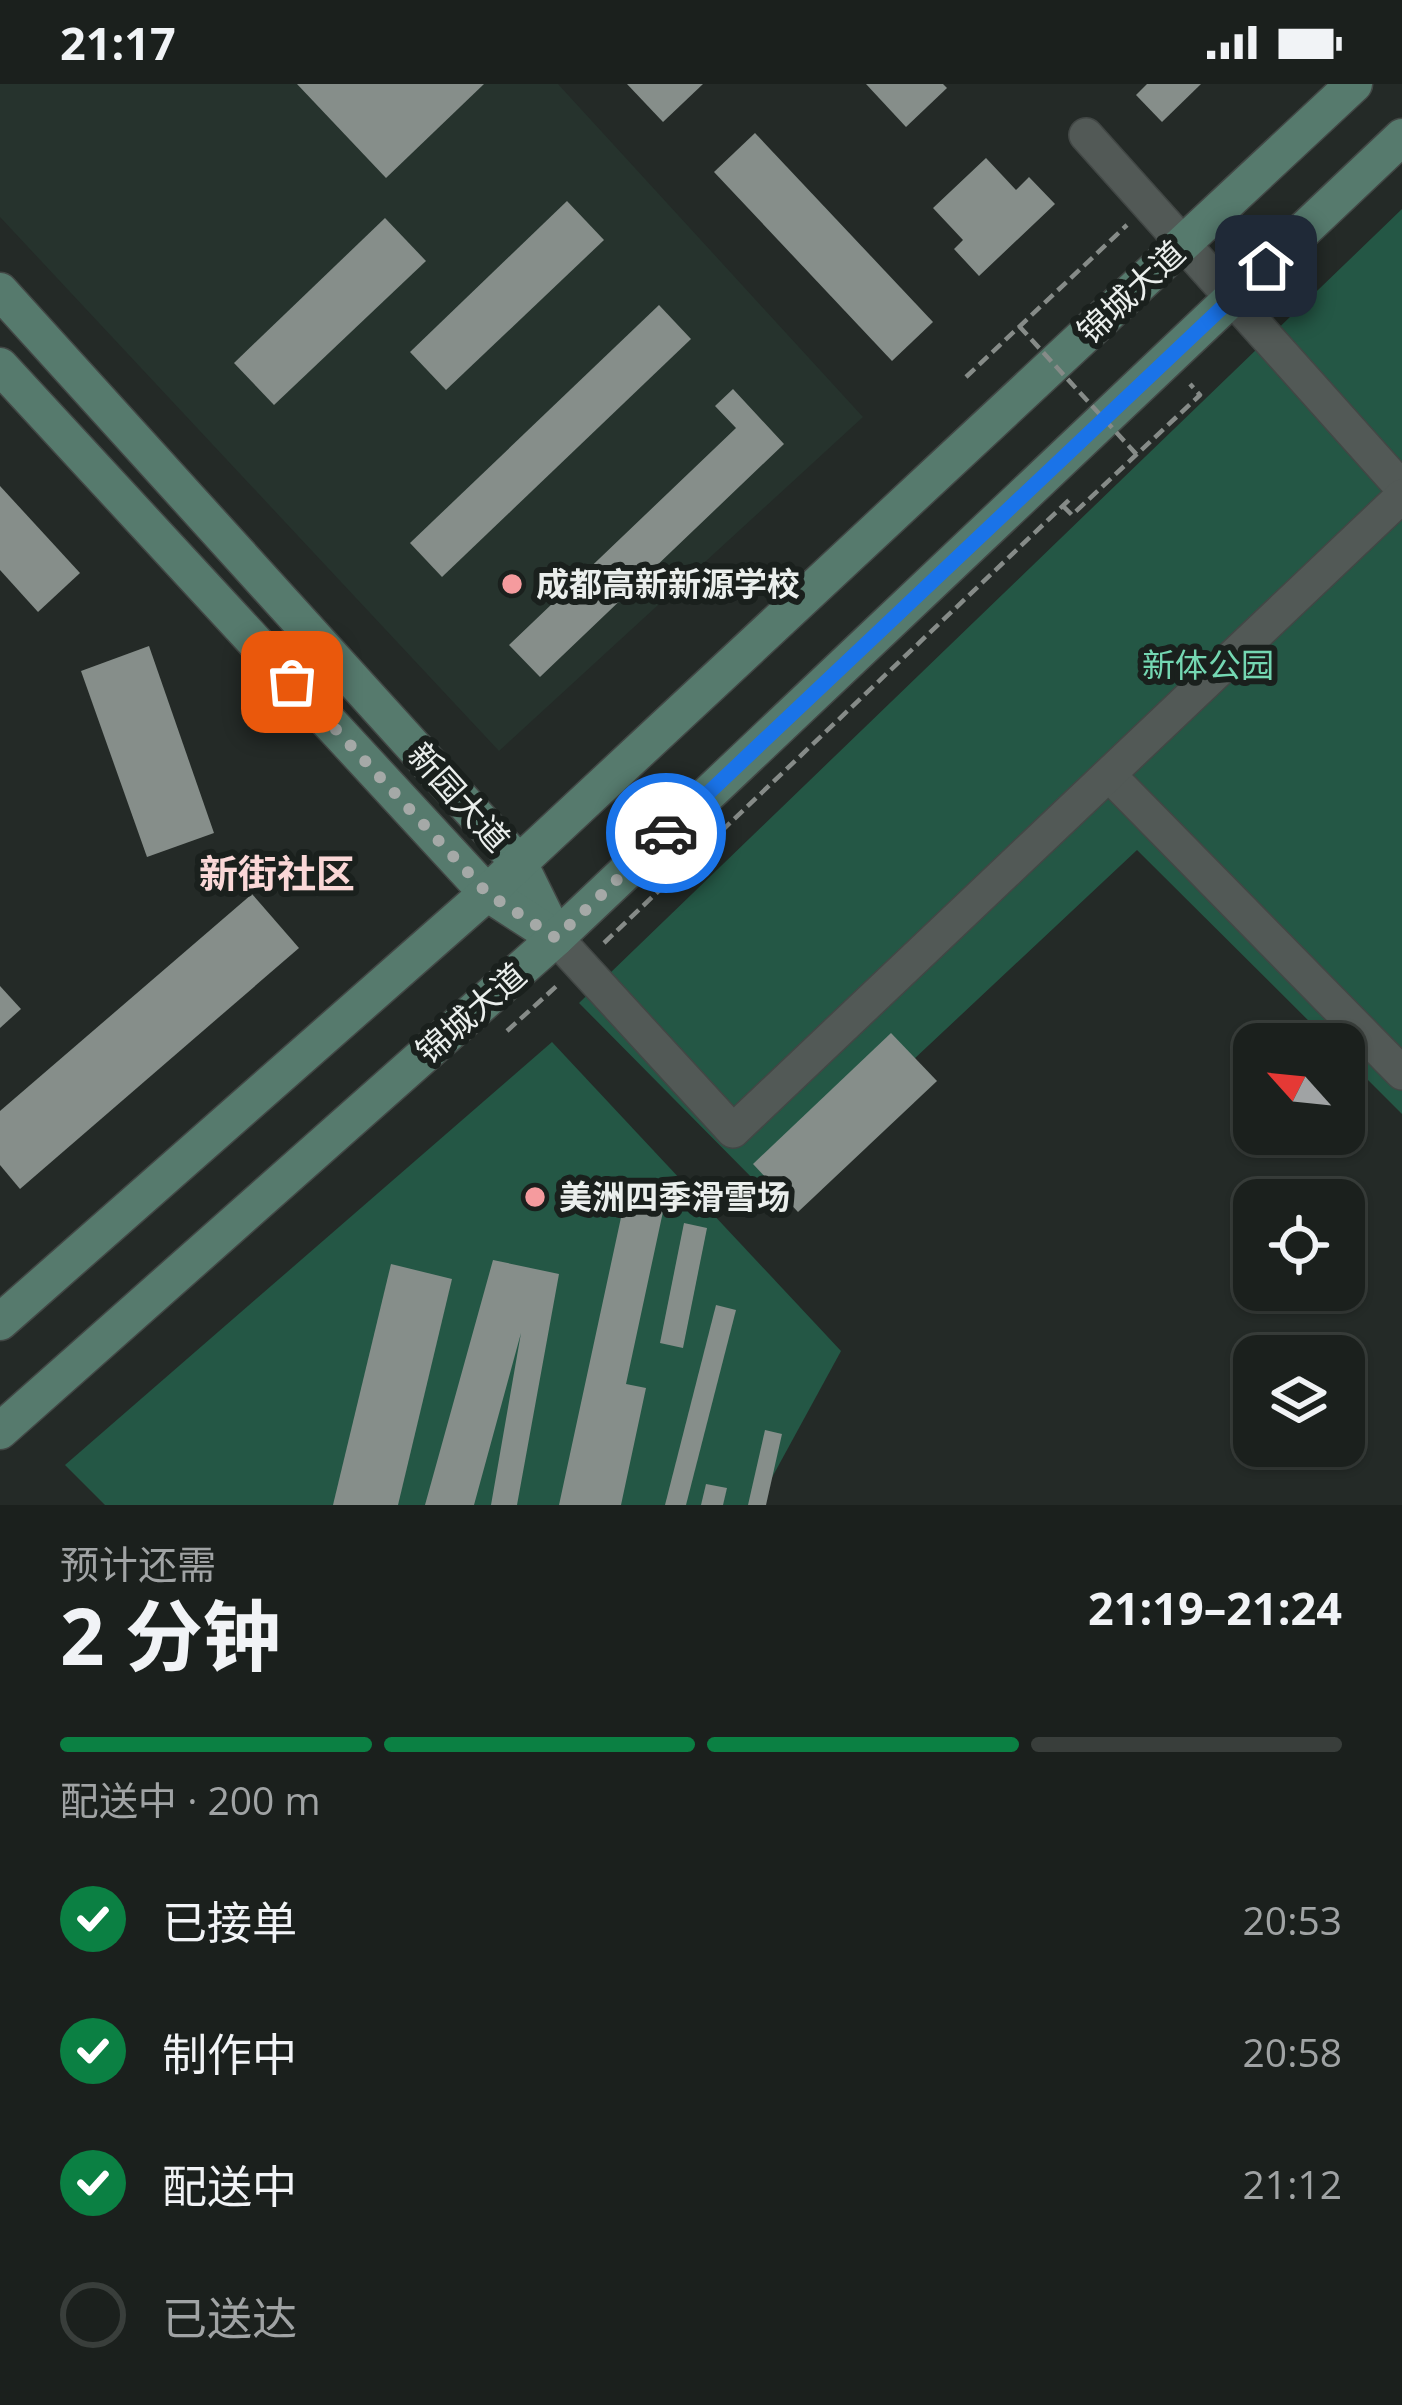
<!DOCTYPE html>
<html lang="zh">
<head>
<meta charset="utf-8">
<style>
  body { margin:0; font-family:"Open Sans","Noto Sans SC",sans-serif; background:#282d2a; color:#f1f3f6; height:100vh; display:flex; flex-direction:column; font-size:45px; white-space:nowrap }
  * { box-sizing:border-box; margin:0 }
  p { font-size:39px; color:#a0a3a4 }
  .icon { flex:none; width:66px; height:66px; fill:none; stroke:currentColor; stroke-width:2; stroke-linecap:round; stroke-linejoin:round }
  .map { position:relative; height:1421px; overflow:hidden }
  .panel { display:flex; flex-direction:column; background:#1b201d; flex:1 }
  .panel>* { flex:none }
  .needle { width:78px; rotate:297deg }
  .fabs { position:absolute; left:1233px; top:939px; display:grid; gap:24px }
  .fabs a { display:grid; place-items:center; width:132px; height:132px; border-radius:24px; background:#1b201d; box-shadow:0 3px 9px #0004,0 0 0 3px #393e3b; font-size:60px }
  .pin { position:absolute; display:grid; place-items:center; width:102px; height:102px; color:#fff; margin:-51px; border-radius:24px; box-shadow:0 6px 18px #0006 }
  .courier { position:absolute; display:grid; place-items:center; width:120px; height:120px; margin:-60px; border:9px solid #1a73e8; border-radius:50%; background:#fff; color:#222; box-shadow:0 3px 15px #0007 }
  .headline em { font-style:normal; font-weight:700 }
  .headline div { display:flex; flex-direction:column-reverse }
  .headline { display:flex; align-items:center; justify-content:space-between; height:204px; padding:0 60px }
  h1 { font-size:78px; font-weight:700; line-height:90px }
  .bar { display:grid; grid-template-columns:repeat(4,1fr); gap:18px 12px; align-content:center; height:144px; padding:0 60px }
  .bar i { height:15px; border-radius:9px; background:#393e3b }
  .bar .selected { background:#0b8043 }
  .bar p { grid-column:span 4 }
  ol { padding:0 60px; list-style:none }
  li { display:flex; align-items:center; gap:36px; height:132px }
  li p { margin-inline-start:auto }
  li .icon { padding:12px; border-radius:50%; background:#0b8043; color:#fff; stroke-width:4 }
  li:last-child { color:#a0a3a4 }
  li i { width:66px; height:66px; border:6px solid #393e3b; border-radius:50% }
  .status { display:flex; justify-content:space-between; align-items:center; height:84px; padding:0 60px; background:#1b201d; direction:ltr }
  .status svg { height:33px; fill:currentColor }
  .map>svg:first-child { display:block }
  .built { fill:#26332d }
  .green { fill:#245745 }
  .building { fill:#868e8a }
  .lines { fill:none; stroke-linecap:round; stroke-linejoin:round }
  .street-casing { stroke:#424745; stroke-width:36 }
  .secondary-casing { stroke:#424745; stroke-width:39 }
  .path { stroke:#868b88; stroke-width:4.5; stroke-dasharray:12 6; stroke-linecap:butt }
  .street { stroke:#525956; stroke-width:33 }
  .secondary { stroke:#567a6d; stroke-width:36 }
  .path-bridge { stroke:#868b88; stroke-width:4.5; stroke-dasharray:12 6; stroke-linecap:butt }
  .done { stroke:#a5a9a7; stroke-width:12; stroke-dasharray:0 21.6 }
  .route { stroke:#1a73e8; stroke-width:15 }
  .poi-dot { fill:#f59b9e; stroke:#1a201d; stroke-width:4.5 }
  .labels { text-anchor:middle; stroke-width:12; stroke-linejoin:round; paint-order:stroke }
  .street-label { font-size:33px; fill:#eaeeec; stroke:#1a201d }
  .poi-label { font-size:33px; font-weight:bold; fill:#eaeeec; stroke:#1a201d; text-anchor:start }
  .park-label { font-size:33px; fill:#74d7b2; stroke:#1a201d }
  .quarter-label { font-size:39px; font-weight:bold; fill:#fad7d7; stroke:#1a201d }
</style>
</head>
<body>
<div class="status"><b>21:17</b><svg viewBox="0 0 49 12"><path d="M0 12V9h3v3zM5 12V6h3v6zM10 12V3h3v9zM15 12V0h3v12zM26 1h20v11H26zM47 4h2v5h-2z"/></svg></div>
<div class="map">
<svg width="1402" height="1421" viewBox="0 0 1402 1421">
  <rect width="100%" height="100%" fill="#242a27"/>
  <polygon class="built" points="0,0 558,0 863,333 499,667 0,133"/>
  <g class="green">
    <polygon points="1402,125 1402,1030 1344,972 1344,960 1332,960 1137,766 769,1111 579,919"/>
    <polygon points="552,958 841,1267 757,1421 105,1421 65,1381"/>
  </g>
  <g class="building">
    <polygon points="297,0 484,0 386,94"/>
    <polygon points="627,0 703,0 663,38"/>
    <polygon points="866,0 943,0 947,4 906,43"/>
    <polygon points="1147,0 1201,0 1162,38 1136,11"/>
    <polygon points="755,49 933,238 892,277 714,88"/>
    <polygon points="986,74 1016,106 1029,93 1055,120 979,192 954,165 963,156 933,124"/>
    <polygon points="567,117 604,156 446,306 410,268"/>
    <polygon points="385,134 426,177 274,321 234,279"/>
    <polygon points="659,221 691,255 442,493 410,459"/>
    <polygon points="733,305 784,360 540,593 509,561 736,344 715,322"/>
    <polygon points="0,402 80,489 38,528 0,486"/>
    <polygon points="149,562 214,749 147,773 81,587"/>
    <polygon points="252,810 299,864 20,1105 0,1081 0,1027"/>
    <polygon points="0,902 21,925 0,944"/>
    <polygon points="891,949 937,997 798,1128 753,1080"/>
    <polygon points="628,1101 667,1109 626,1300 646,1304 621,1421 559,1421"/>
    <polygon points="684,1139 707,1144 683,1264 660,1259"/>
    <polygon points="493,1176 559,1190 517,1421 491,1421 521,1249 474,1421 425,1421"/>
    <polygon points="391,1180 452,1195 398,1421 333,1421"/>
    <polygon points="716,1221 736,1226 686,1421 665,1421"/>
    <polygon points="765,1346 782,1350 766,1421 748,1421"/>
    <polygon points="706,1400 727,1404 723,1421 701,1421"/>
  </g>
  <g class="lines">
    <g class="street-casing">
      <g id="street">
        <polyline points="1086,51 1402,404"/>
        <polyline points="1110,692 1402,989"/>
        <polyline points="556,854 733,1047 1402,412"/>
      </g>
    </g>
    <g class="secondary-casing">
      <g id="secondary">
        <polyline points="0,207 519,779 556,854"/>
        <polyline points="0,282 487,809 552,851"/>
        <polyline points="0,1238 487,809 1354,0"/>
        <polyline points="0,1347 556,854 1402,53"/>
      </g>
    </g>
    <g class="path">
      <polyline points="966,293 1127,141"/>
      <polyline points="1063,422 1072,431 1200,311 1190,300"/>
      <polyline points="604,859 1069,416"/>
      <polyline points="507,947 560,899"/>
    </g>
    <use href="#street" class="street"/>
    <use href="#secondary" class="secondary"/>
    <polyline class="path-bridge" points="1019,242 1137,371"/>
  </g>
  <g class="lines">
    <polyline class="done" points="292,598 487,809 556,854 666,749"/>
    <polyline class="route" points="666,749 1266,182"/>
  </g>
  <g class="poi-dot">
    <circle cx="512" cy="500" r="12"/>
    <circle cx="535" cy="1113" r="12"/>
  </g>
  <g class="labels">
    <g class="street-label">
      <text transform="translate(1131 208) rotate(-43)" y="12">锦城大道</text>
      <text transform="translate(459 713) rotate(48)" y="12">新园大道</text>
      <text transform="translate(471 929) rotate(-41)" y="12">锦城大道</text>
    </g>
    <g class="poi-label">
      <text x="536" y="512">成都高新新源学校</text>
      <text x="559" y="1125">美洲四季滑雪场</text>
    </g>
    <g class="park-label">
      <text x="1208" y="593">新体公园</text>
    </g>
    <g class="quarter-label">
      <text x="277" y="804">新街社区</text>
    </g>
  </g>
</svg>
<div class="fabs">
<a><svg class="needle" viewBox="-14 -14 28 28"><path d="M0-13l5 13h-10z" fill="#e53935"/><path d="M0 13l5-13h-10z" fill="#a0a3a4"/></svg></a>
<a><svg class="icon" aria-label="locate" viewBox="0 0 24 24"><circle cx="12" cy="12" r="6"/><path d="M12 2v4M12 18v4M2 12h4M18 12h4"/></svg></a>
<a><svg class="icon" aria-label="layers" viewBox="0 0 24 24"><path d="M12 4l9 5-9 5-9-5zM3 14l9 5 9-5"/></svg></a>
</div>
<div class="pin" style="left:292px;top:598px;background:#ea580c"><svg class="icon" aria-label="bag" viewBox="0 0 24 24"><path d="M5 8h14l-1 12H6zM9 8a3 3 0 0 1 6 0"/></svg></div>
<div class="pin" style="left:1266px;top:182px;background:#1f2937"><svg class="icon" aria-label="home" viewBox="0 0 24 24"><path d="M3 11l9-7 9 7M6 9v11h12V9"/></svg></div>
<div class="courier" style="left:666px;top:749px"><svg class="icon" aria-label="car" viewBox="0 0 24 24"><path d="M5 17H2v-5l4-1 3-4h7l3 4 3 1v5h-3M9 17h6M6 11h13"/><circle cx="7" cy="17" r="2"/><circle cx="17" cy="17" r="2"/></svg></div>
</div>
<section class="panel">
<div class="headline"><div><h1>2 分钟</h1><p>预计还需</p></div><em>21:19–21:24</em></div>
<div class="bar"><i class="selected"></i><i class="selected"></i><i class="selected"></i><i></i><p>配送中 · 200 m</p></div>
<ol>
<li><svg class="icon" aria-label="check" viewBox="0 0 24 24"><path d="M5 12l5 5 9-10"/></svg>已接单<p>20:53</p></li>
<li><svg class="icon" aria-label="check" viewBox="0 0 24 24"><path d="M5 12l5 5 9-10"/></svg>制作中<p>20:58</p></li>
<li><svg class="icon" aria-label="check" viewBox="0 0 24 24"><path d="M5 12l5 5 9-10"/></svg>配送中<p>21:12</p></li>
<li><i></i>已送达</li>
</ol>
</section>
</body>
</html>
